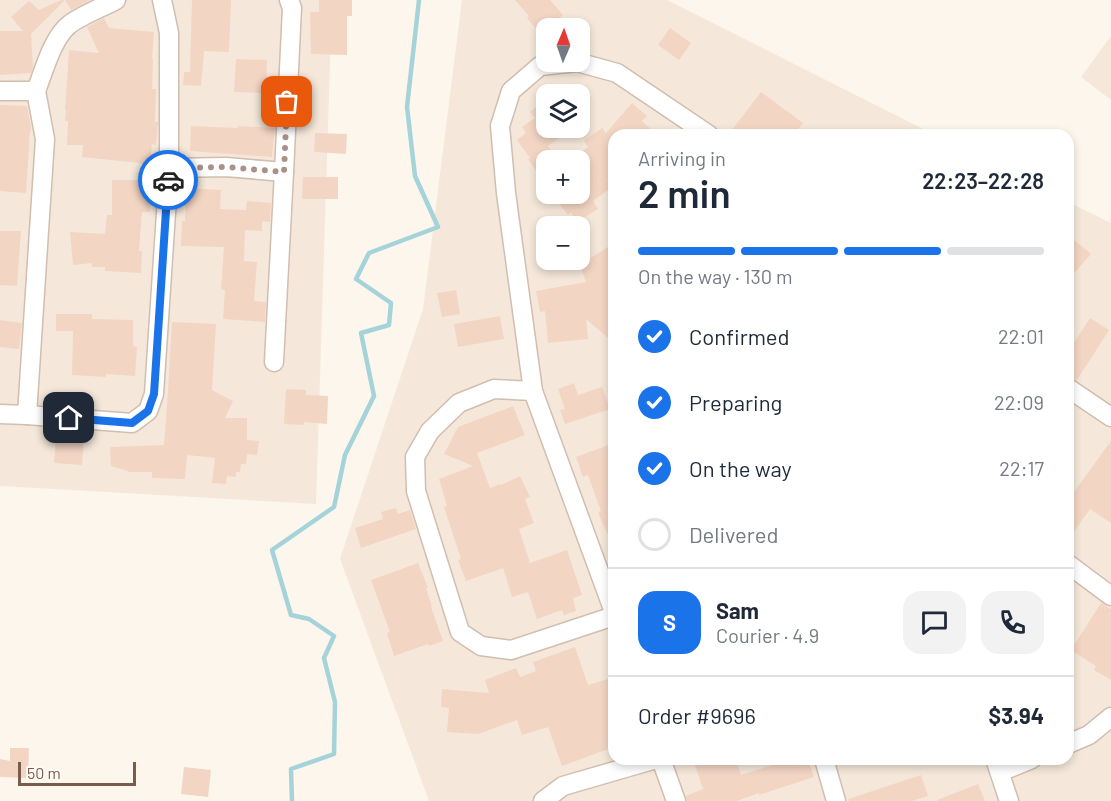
<!DOCTYPE html>
<html lang="en">
<head>
<meta charset="utf-8">
<style>
  body { margin:0; font-family:Barlow,sans-serif; background:#f2f2f3; color:#1f2937; height:100vh; display:flex; flex-direction:column; font-size:22px; white-space:nowrap }
  * { box-sizing:border-box; margin:0 }
  p { font-size:20px; color:#747a83 }
  .icon { flex:none; width:33px; height:33px; fill:none; stroke:currentColor; stroke-width:2; stroke-linecap:round; stroke-linejoin:round }
  .map { position:relative; flex:1; overflow:hidden }
  .side { position:absolute; left:608px; top:129px; width:466px; height:636px; display:flex; flex-direction:column; background:#fff; border-radius:18px; box-shadow:0 3px 9px #0003 }
  .side>* { flex:none }
  .needle { width:39px; rotate:2deg }
  .buttons { position:absolute; left:536px; top:18px; display:grid; gap:12px }
  .buttons a { display:grid; place-items:center; width:54px; height:54px; border-radius:12px; background:#fff; box-shadow:0 3px 9px #0003; font-size:30px }
  .scale { position:absolute; left:18px; bottom:15px; width:118px; box-sizing:border-box; padding-left:6px; border:3px solid #7a5c4d; border-top:0; font-size:16px; line-height:21px; white-space:nowrap; color:#7a5c4d; -webkit-text-stroke:4px #fffaf3; paint-order:stroke }
  .pin { position:absolute; display:grid; place-items:center; width:51px; height:51px; color:#fff; margin:-26px; border-radius:12px; box-shadow:0 3px 9px #0006 }
  .courier { position:absolute; display:grid; place-items:center; width:60px; height:60px; margin:-30px; border:4px solid #1a73e8; border-radius:50%; background:#fff; color:#222; box-shadow:0 2px 8px #0007 }
  .overview em { font-style:normal; font-weight:600 }
  .overview div { display:flex; flex-direction:column-reverse }
  .overview { display:flex; align-items:center; justify-content:space-between; height:102px; padding:0 30px }
  h1 { font-size:39px; font-weight:600; line-height:45px }
  .bar { display:grid; grid-template-columns:repeat(4,1fr); gap:9px 6px; align-content:center; height:72px; padding:0 30px }
  .bar i { height:8px; border-radius:4px; background:#e0e1e3 }
  .bar .selected { background:#1a73e8 }
  .bar p { grid-column:span 4 }
  .line { display:flex; align-items:center; gap:15px; padding:0 30px; border-top:2px solid #e0e1e3 }
  .line div { flex:1 }
  .round { display:grid; place-items:center; flex:none; width:63px; height:63px; border-radius:18px; background:#f2f2f3 }
  ol { padding:0 30px; list-style:none }
  li { display:flex; align-items:center; gap:18px; height:66px }
  li p { margin-inline-start:auto }
  li .icon { padding:6px; border-radius:50%; background:#1a73e8; color:#fff; stroke-width:4 }
  li:last-child { color:#747a83 }
  li i { width:33px; height:33px; border:3px solid #e0e1e3; border-radius:50% }
  .map>svg:first-child { display:block }
  .residential { fill:#f5e8da; fill-rule:evenodd }
  .lines { fill:none; stroke-linecap:round; stroke-linejoin:round }
  .stream { stroke:#a5d3da; stroke-width:4.5 }
  .building { fill:#f3d5c3 }
  .minor-casing { stroke:#d1beb0; stroke-width:21 }
  .minor { stroke:#fff; stroke-width:18 }
  .done { stroke:#a89285; stroke-width:6; stroke-dasharray:0 10.8 }
  .route { stroke:#1a73e8; stroke-width:8 }
</style>
</head>
<body>
<div class="map">
<svg width="1111" height="801" viewBox="0 0 1111 801">
  <rect width="100%" height="100%" fill="#fdf6ec"/>
  <g class="residential">
    <polygon points="0,0 332,0 316,504 0,486"/>
    <path d="M462 0H667L935 135H614V759H1068V202L1111 223V801H429L340 559 423 309ZM546 28H579V62H546ZM546 94H579V128H546ZM546 160H579V194H546ZM546 226H579V260H546Z"/>
    <polygon points="1111,36 1111,100 1081,77"/>
  </g>
  <g class="lines">
    <polyline class="stream" points="292,801 291,769 334,754 335,702 324,658 334,636 309,619 291,615 272,550 334,507 345,455 374,396 361,333 389,325 391,303 356,279 369,253 438,227 415,176 407,107 419,0"/>
  </g>
  <g class="building">
    <polygon points="61,0 65,0 31,34 33,67 31,73 0,75 0,31 23,31 11,17 29,1 39,10"/>
    <polygon points="65,0 90,0 71,10"/>
    <polygon points="192,0 231,0 229,52 204,51 201,86 183,85 184,72 190,72"/>
    <polygon points="319,0 352,0 352,16 347,16 347,55 311,54 310,12 319,12"/>
    <polygon points="515,0 550,0 563,15 548,28 546,28 541,35 527,18 529,16"/>
    <polygon points="104,18 109,28 154,32 152,59 153,59 152,89 156,89 155,122 158,122 156,145 152,144 150,164 82,157 83,145 67,145 68,121 65,121 66,110 65,110 69,50 99,53 87,27"/>
    <polygon points="670,28 691,43 679,60 658,45"/>
    <polygon points="236,59 267,60 266,93 234,92"/>
    <polygon points="761,92 803,123 794,135 728,135"/>
    <polygon points="546,99 546,128 573,128 548,146 558,160 546,160 546,185 528,159 530,158 517,140 526,133 522,127 535,118 530,112"/>
    <polygon points="299,100 305,100 305,119 298,119"/>
    <polygon points="632,103 647,116 642,121 657,135 614,135 614,176 607,180 612,187 593,201 598,209 577,222 571,212 568,215 552,194 579,194 579,154 588,147 584,141 602,128 606,133"/>
    <polygon points="0,105 27,106 31,127 31,131 30,131 26,193 0,191"/>
    <polygon points="191,126 238,128 238,126 275,128 272,157 190,151"/>
    <polygon points="315,133 347,134 346,154 314,152"/>
    <polygon points="303,177 338,177 338,199 302,199"/>
    <polygon points="112,180 149,180 150,212 142,212 139,251 142,251 141,273 105,271 105,267 92,267 92,263 73,265 70,232 105,234 107,215 112,215"/>
    <polygon points="186,188 221,190 220,209 246,210 247,201 271,203 270,222 262,221 262,231 245,230 244,261 257,262 254,301 266,302 265,322 223,319 225,290 221,289 224,247 181,246 182,221 185,221"/>
    <polygon points="0,231 21,231 17,286 0,285"/>
    <polygon points="1068,235 1091,254 1068,280"/>
    <polygon points="614,243 614,343 586,319 588,339 548,343 545,311 540,312 536,291 586,282 580,265"/>
    <polygon points="456,290 460,314 442,317 437,293"/>
    <polygon points="56,314 92,314 92,319 133,320 133,346 137,347 135,376 106,374 106,377 72,375 73,331 56,331"/>
    <polygon points="500,316 504,339 458,347 454,324"/>
    <polygon points="1090,318 1109,330 1077,380 1068,375 1068,369 1073,360 1068,357 1068,352"/>
    <polygon points="0,320 22,323 19,349 0,347"/>
    <polygon points="172,322 216,324 212,390 233,401 225,418 247,418 247,440 259,441 257,455 247,454 246,464 241,464 240,472 236,472 236,477 227,476 226,484 212,483 215,458 187,455 185,479 152,478 152,472 128,472 128,471 111,466 110,447 164,445 168,391"/>
    <polygon points="574,383 578,395 602,387 610,409 565,424 560,410 565,409 558,389"/>
    <polygon points="286,389 306,390 306,395 328,396 327,424 304,422 304,425 284,424"/>
    <polygon points="513,406 525,435 477,453 490,488 500,484 501,485 520,476 530,497 525,499 534,523 519,529 530,563 567,550 582,595 573,598 576,611 564,615 562,610 537,619 528,592 512,597 503,568 466,581 458,560 461,559 444,507 447,506 439,479 473,466 444,454 458,427"/>
    <polygon points="56,436 84,438 82,465 54,463"/>
    <polygon points="1111,441 1111,523 1090,509 1068,540 1068,488 1074,492"/>
    <polygon points="614,443 614,548 598,513 601,511 588,475 583,477 576,457"/>
    <polygon points="396,508 398,514 410,510 416,529 361,548 355,528 383,519 381,512"/>
    <polygon points="418,563 428,588 426,588 432,607 431,607 443,641 429,646 428,644 394,656 387,633 390,632 371,580"/>
    <polygon points="1101,603 1111,609 1111,680 1094,670 1096,666 1071,650"/>
    <polygon points="575,647 588,685 614,677 614,747 562,766 548,727 522,735 517,720 478,734 447,732 449,708 441,707 442,689 489,693 485,680 516,668 520,677 536,671 533,662"/>
    <polygon points="10,748 29,748 28,778 0,777 0,759 10,761"/>
    <polygon points="703,759 736,759 741,775 791,759 808,759 814,777 759,795 759,793 737,801 687,801 686,796 703,789 694,762"/>
    <polygon points="184,767 211,770 208,797 181,794"/>
    <polygon points="921,775 928,796 912,801 849,801 848,799"/>
    <polygon points="978,784 985,801 937,801 937,800"/>
  </g>
  <g class="lines">
    <g class="minor-casing">
      <g id="minor">
        <polyline points="0,91 36,91 45,139 27,415 0,414"/>
        <path d="M36 91C44 71 52 38 70 24 82 15 103 7 116 0"/>
        <polyline points="169,168 226,167 284,172 292,8 289,0"/>
        <polyline points="274,362 284,172"/>
        <polyline points="1068,388 1111,417"/>
        <polyline points="533,391 494,389 459,403 430,431 415,457 416,491 460,632 481,646 511,650 614,616"/>
        <polyline points="27,415 132,423 148,411 154,394 169,168 169,33 162,0"/>
        <polyline points="1068,564 1111,596"/>
        <polyline points="614,612 533,391 506,193 500,126 511,91 540,66 577,62 617,73 709,135"/>
        <polyline points="1068,744 1089,735 1111,717"/>
        <polyline points="661,759 676,801"/>
        <polyline points="824,759 836,801"/>
        <polyline points="995,759 1009,801"/>
        <polyline points="1000,772 1032,759"/>
        <polyline points="543,801 563,786 656,759"/>
      </g>
    </g>
    <use href="#minor" class="minor"/>
  </g>
  <g class="lines">
    <polyline class="done" points="168,180 169,168 226,167 284,172 287,102"/>
    <polyline class="route" points="69,418 132,423 148,411 154,394 168,180"/>
  </g>
</svg>
<div class="buttons">
<a><svg class="needle" viewBox="-14 -14 28 28"><path d="M0-13l5 13h-10z" fill="#e53935"/><path d="M0 13l5-13h-10z" fill="#747a83"/></svg></a>
<a><svg class="icon" aria-label="layers" viewBox="0 0 24 24"><path d="M12 4l9 5-9 5-9-5zM3 14l9 5 9-5"/></svg></a>
<a>+</a>
<a>−</a>
</div>
<div class="scale">50 m</div>
<div class="pin" style="left:287px;top:102px;background:#ea580c"><svg class="icon" aria-label="bag" viewBox="0 0 24 24"><path d="M5 8h14l-1 12H6zM9 8a3 3 0 0 1 6 0"/></svg></div>
<div class="pin" style="left:69px;top:418px;background:#1f2937"><svg class="icon" aria-label="home" viewBox="0 0 24 24"><path d="M3 11l9-7 9 7M6 9v11h12V9"/></svg></div>
<div class="courier" style="left:168px;top:180px"><svg class="icon" aria-label="car" viewBox="0 0 24 24"><path d="M5 17H2v-5l4-1 3-4h7l3 4 3 1v5h-3M9 17h6M6 11h13"/><circle cx="7" cy="17" r="2"/><circle cx="17" cy="17" r="2"/></svg></div>
<section class="side">
<div class="overview"><div><h1>2 min</h1><p>Arriving in</p></div><em>22:23–22:28</em></div>
<div class="bar"><i class="selected"></i><i class="selected"></i><i class="selected"></i><i></i><p>On the way · 130 m</p></div>
<ol>
<li><svg class="icon" aria-label="check" viewBox="0 0 24 24"><path d="M5 12l5 5 9-10"/></svg>Confirmed<p>22:01</p></li>
<li><svg class="icon" aria-label="check" viewBox="0 0 24 24"><path d="M5 12l5 5 9-10"/></svg>Preparing<p>22:09</p></li>
<li><svg class="icon" aria-label="check" viewBox="0 0 24 24"><path d="M5 12l5 5 9-10"/></svg>On the way<p>22:17</p></li>
<li><i></i>Delivered</li>
</ol>
<div class="line" style="height:108px"><b class="round" style="background:#1a73e8;color:#fff">S</b><div><b>Sam</b><p>Courier · 4.9</p></div><a class="round"><svg class="icon" aria-label="chat" viewBox="0 0 24 24"><path d="M4 5h16v11H9l-5 4z"/></svg></a><a class="round"><svg class="icon" aria-label="phone" viewBox="0 0 24 24"><path d="M5 4h4l2 5-3 2q2 4 5 5l2-3 5 2v4C11 20 4 13 5 4z"/></svg></a></div>
<div class="line" style="height:78px"><div>Order #9696</div><b>$3.94</b></div>
</section>
</div>
</body>
</html>
